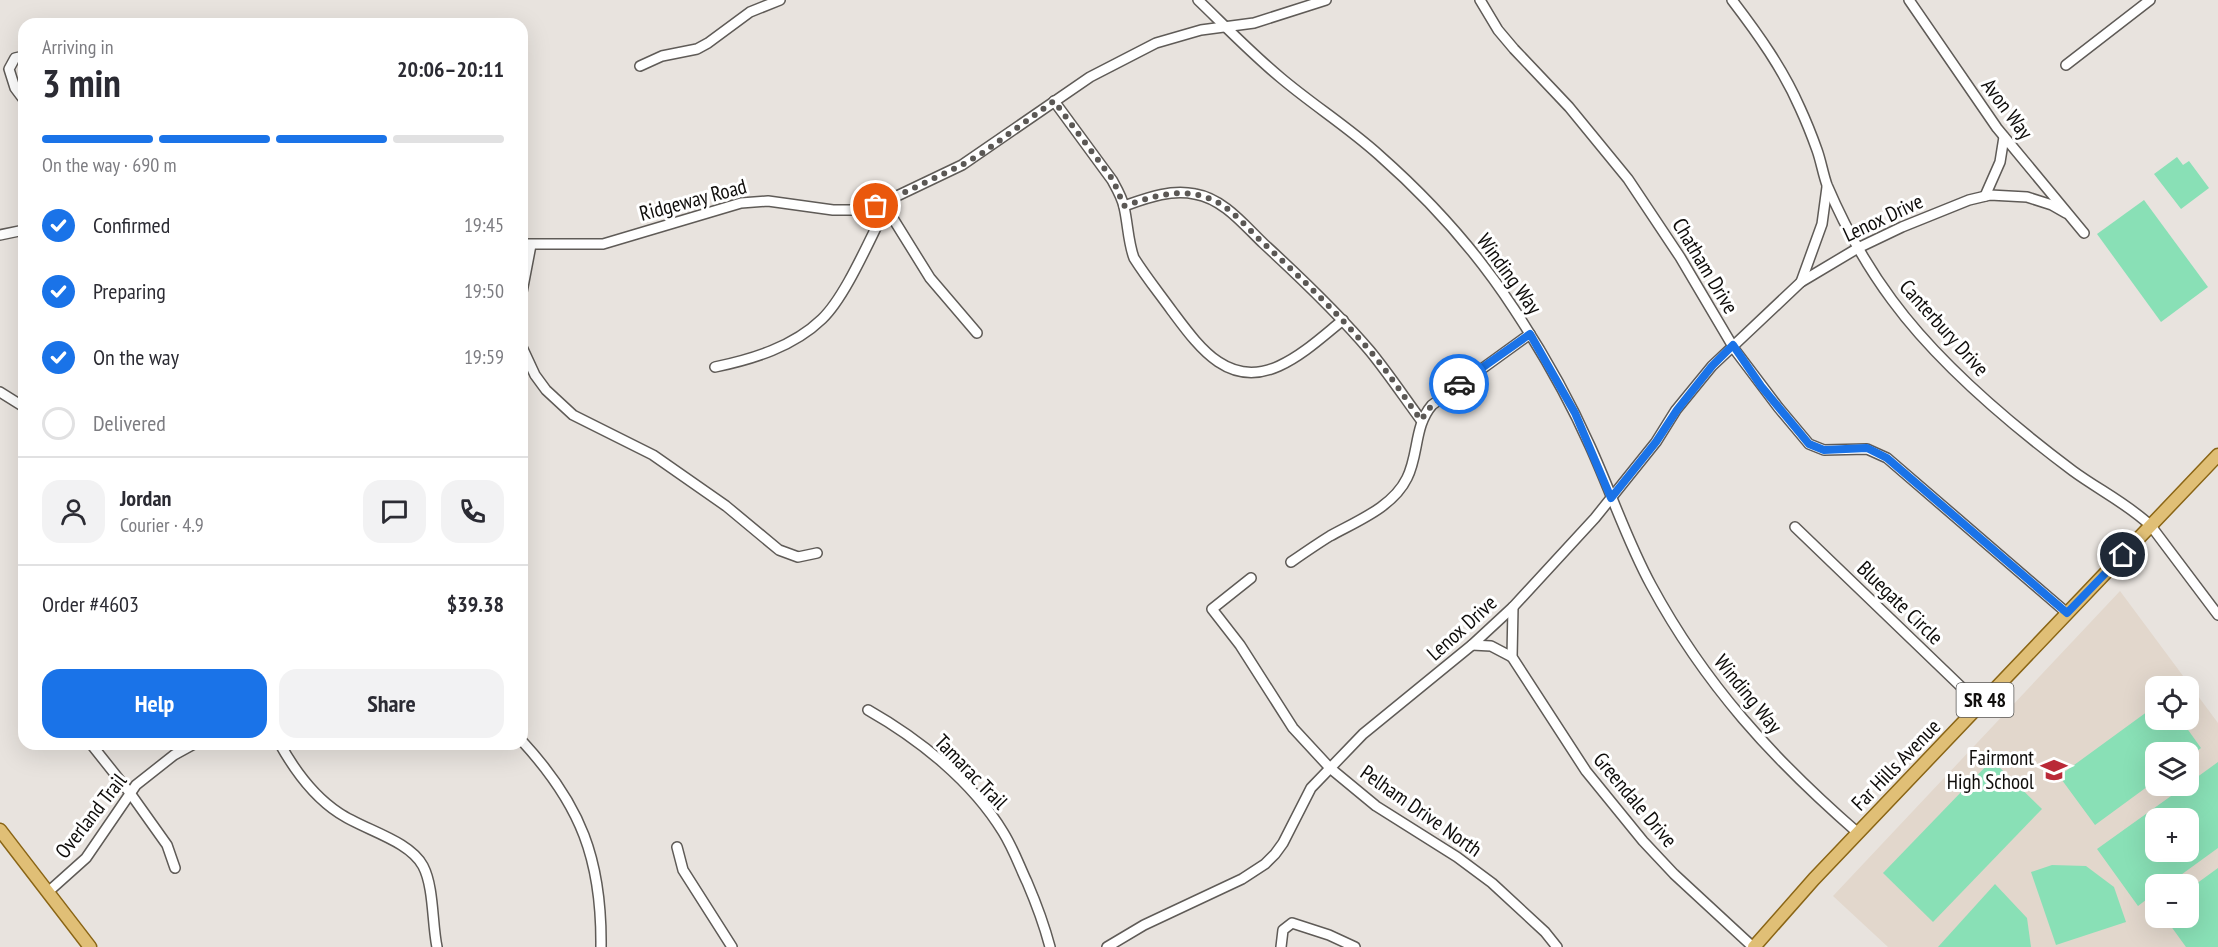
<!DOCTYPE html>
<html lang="en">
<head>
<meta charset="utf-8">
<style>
  body { margin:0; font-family:"PT Sans Narrow",sans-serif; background:#f2f2f3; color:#2b2b33; height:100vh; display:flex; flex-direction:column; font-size:22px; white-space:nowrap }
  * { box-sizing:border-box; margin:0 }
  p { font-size:20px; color:#7c7c81 }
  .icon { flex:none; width:33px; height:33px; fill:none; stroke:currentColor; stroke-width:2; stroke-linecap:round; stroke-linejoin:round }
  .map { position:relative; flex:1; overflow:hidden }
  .drawer { position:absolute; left:18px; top:18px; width:510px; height:732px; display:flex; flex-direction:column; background:#fff; border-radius:18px; box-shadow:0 6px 24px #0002 }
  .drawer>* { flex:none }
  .tools { position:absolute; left:2145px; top:676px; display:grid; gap:12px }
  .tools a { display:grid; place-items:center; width:54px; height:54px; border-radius:12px; background:#fff; box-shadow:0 6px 24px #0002; font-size:30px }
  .pin { position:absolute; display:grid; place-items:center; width:51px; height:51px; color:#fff; margin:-26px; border:3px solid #fff; border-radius:50%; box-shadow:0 2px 6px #0007 }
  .courier { position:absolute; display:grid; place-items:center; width:60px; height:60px; margin:-30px; border:4px solid #1a73e8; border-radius:50%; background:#fff; color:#222; box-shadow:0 2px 8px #0007 }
  .headline em { font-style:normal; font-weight:600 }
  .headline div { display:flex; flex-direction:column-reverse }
  .headline { display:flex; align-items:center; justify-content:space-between; height:102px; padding:0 24px }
  h1 { font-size:39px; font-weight:600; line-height:45px }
  .bar { display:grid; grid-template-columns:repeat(4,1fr); gap:9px 6px; align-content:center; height:72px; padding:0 24px }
  .bar i { height:8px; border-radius:4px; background:#e1e1e2 }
  .bar .on { background:#1a73e8 }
  .bar p { grid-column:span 4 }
  .line { display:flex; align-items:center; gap:15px; padding:0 24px; border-top:2px solid #e1e1e2 }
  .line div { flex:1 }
  .round { display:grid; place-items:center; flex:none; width:63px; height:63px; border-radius:18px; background:#f2f2f3 }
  ol { padding:0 24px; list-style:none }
  li { display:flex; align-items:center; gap:18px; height:66px }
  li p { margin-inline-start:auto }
  li .icon { padding:6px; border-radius:50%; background:#1a73e8; color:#fff; stroke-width:4 }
  li:last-child { color:#7c7c81 }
  li i { width:33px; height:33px; border:3px solid #e1e1e2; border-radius:50% }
  .action { display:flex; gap:12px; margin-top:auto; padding:12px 24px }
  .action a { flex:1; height:69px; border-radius:18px; background:#1a73e8; color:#fff; font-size:24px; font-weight:600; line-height:69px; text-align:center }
  .action a+a { background:#f2f2f3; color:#2b2b33 }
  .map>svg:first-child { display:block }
  .built { fill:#e2d7cc; fill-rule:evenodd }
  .green { fill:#89e0b6; fill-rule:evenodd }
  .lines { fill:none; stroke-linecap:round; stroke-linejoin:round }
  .minor-casing { stroke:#5f5b57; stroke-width:12 }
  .major-casing { stroke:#8a6515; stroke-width:15 }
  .minor { stroke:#fff; stroke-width:9 }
  .major { stroke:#e0bf76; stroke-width:12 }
  .done { stroke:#5b5855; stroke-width:6; stroke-dasharray:0 10.8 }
  .route { stroke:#1a73e8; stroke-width:8 }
  .labels { text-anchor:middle; stroke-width:6; stroke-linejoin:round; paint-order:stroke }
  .shield { fill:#fff; stroke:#575654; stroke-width:1.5 }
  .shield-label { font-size:20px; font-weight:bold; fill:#0f0d0b }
  .street-label { font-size:21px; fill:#0f0d0b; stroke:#fff }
  .poi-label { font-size:21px; fill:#0f0d0b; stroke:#fff; text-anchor:end }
</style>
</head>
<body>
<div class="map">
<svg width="2218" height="947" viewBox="0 0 2218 947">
  <rect width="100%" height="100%" fill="#e8e3de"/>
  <path class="built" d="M2120 591 2218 723V947H1888L1833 896ZM2156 687H2188V720H2156ZM2156 753H2188V786H2156ZM2156 819H2188V852H2156ZM2156 885H2188V918H2156Z"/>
  <g class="green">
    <polygon points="2177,157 2183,165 2189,161 2209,188 2181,209 2154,174"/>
    <polygon points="2144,200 2208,287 2161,322 2097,234"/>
    <polygon points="2155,706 2156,720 2181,720 2201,748 2189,757 2188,753 2156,753 2155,781 2095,825 2059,776"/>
    <polygon points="1992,760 2042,809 1933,922 1883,873"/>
    <path d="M2218 762V848L2167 885H2156L2155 893 2138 906 2097 849 2185 786H2188L2189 783ZM2156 819H2188V852H2156Z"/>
    <polygon points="2052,865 2086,866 2114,887 2126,922 2056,945 2031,872"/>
    <polygon points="2218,868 2218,947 2186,947 2165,918 2188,918 2189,889"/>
    <polygon points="1995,884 2027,918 2031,947 1938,947"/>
  </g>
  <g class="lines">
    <g class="minor-casing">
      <g id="minor">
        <path d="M1198 0C1225 26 1252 54 1281 78 1313 105 1348 127 1379 155 1430 200 1477 252 1514 309 1543 353 1569 399 1590 446 1611 492 1627 541 1651 585 1705 685 1773 759 1858 833"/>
        <polyline points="1480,0 1498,30 1514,49 1569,107 1628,179 1680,257 1735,350 1778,407 1809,444 1824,450 1867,449 1887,458 2067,613"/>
        <path d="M1732 0C1758 34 1783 69 1800 108 1806 121 1812 136 1817 150 1821 161 1823 174 1827 185 1844 225 1866 265 1892 300 1939 364 2009 423 2073 471 2099 490 2128 504 2151 526L2218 615"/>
        <polyline points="1909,0 1997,128 2084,233"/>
        <polyline points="24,56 15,58 9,69 15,88 24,100"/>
        <polyline points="2066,65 2150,0"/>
        <polyline points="640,66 662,56 697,49 708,43 750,12 780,0"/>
        <path d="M1054 101 1112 180C1117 189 1122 197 1124 207 1128 224 1128 242 1134 258 1146 277 1159 293 1172 311 1199 347 1228 389 1279 366 1303 355 1323 336 1343 320"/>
        <polyline points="1985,196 2000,162 2004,137"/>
        <polyline points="884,204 930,278 977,333"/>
        <path d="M1124 206C1147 198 1170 189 1195 194 1224 199 1244 225 1264 244 1301 278 1337 312 1370 351 1388 373 1404 397 1421 420"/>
        <polyline points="0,235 24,230"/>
        <polyline points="522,244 603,244 741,203 768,201 833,210 854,210 876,206 962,165 1090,77 1156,43 1201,30 1254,23 1326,0"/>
        <polyline points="1801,282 1822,224 1827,187"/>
        <polyline points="522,292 531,245"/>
        <polyline points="522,347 535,375 546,390 573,415 653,455 726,506 779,550 798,557 817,553"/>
        <path d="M715 367C753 359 793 347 822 319 846 296 870 238 886 208"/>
        <polyline points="0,392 24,407"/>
        <polyline points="1795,527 1980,705"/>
        <path d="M1291 562C1304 553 1317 544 1330 536 1357 521 1393 507 1407 478 1419 454 1414 426 1432 405L1530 334"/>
        <polyline points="1251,578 1212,609 1240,645 1293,728 1330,768 1376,806 1457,857 1492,883 1545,932 1557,947"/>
        <polyline points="1513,607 1512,657 1586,771 1643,841 1674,874 1753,947"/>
        <polyline points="1472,645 1491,646 1512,657"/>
        <path d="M868 710C919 739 972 781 1003 832 1013 848 1019 865 1027 882 1036 903 1044 924 1050 947"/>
        <path d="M522 741C581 805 602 860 601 947"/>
        <polyline points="91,744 130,793 167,845 175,868"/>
        <path d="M280 744C295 771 313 796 339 813 364 830 409 840 423 866 434 887 432 923 437 947"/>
        <polyline points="677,847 683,870 732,947"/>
        <polyline points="48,892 86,858 136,785 174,755 194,744"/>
        <polyline points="1107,947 1144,925 1242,879 1265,864 1275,854 1283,843 1311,788 1363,734 1472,645 1513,607 1595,518 1656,442 1676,410 1712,366 1801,282 1858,248 1902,227 1969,200 1990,195 2027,197 2052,205 2066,213"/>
        <polyline points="1281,947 1283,930 1292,923 1329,935 1355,947"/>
      </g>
    </g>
    <g class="major-casing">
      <g id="major">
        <polyline points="0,830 90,947"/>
        <polyline points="1754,947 1814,879 2218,455"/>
      </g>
    </g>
    <use href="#minor" class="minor"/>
    <use href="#major" class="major"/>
  </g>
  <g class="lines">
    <path class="done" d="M876 206 962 165 981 154 1054 101 1113 180 1124 206C1152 197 1179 187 1208 198 1229 205 1245 226 1261 241 1299 276 1336 311 1370 351 1389 373 1404 397 1421 420L1432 405 1459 384"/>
    <polyline class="route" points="1459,384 1530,334 1575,413 1611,498 1656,442 1677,410 1712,366 1733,345 1761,386 1809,444 1824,450 1867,448 1887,458 2067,613 2123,555"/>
  </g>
  <defs>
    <g id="school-bare" transform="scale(2.07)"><path d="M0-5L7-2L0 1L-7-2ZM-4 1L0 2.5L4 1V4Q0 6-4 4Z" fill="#ba2937" stroke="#fff" stroke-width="2.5" paint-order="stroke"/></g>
  </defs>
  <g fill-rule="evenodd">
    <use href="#school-bare" x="2054" y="770"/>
  </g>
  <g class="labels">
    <rect class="shield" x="1956.5" y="683" width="57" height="34" rx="4.5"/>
    <g class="shield-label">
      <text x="1985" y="707">SR 48</text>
    </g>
    <g class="street-label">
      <text transform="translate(2007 109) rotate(53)" y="7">Avon Way</text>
      <text transform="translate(693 200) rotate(-15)" y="7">Ridgeway Road</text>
      <text transform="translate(1883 218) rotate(-25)" y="7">Lenox Drive</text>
      <text transform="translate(1705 266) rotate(59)" y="7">Chatham Drive</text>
      <text transform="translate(1509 274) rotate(54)" y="7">Winding Way</text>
      <text transform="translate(1944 328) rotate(48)" y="7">Canterbury Drive</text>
      <text transform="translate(1900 603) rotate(44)" y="7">Bluegate Circle</text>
      <text transform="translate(1462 628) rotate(-42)" y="7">Lenox Drive</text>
      <text transform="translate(1748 694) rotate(51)" y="7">Winding Way</text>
      <text transform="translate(1896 765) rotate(-46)" y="7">Far Hills Avenue</text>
      <text transform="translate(971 772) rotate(46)" y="7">Tamarac Trail</text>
      <text transform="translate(1635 800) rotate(50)" y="7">Greendale Drive</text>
      <text transform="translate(1421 811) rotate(35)" y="7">Pelham Drive North</text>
      <text transform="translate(91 816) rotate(-52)" y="7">Overland Trail</text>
    </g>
    <g class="poi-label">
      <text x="2034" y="765">Fairmont<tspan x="2034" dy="24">High School</tspan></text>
    </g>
  </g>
</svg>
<div class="tools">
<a><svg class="icon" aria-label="locate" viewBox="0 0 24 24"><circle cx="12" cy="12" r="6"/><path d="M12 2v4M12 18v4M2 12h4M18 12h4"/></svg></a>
<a><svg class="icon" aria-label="layers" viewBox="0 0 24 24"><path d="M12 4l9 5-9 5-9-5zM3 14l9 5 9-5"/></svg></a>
<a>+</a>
<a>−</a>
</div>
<div class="pin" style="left:876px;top:206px;background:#ea580c"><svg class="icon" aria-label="bag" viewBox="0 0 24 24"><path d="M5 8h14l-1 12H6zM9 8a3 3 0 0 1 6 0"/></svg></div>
<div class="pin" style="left:2123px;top:555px;background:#1f2937"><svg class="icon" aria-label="home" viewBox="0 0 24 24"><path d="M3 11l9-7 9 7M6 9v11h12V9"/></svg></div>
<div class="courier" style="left:1459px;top:384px"><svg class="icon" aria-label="car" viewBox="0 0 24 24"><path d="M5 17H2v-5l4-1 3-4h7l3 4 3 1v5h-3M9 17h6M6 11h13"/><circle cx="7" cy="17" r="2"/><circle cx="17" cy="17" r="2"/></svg></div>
<section class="drawer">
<div class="headline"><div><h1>3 min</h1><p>Arriving in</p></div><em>20:06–20:11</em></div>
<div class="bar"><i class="on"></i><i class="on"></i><i class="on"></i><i></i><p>On the way · 690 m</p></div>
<ol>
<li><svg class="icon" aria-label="check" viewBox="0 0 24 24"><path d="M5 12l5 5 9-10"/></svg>Confirmed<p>19:45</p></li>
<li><svg class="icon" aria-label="check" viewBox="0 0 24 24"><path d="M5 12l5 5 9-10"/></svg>Preparing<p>19:50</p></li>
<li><svg class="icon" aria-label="check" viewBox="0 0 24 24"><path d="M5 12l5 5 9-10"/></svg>On the way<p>19:59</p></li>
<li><i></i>Delivered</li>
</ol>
<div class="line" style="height:108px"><a class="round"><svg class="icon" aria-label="person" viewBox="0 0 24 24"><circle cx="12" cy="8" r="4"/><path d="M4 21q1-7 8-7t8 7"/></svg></a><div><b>Jordan</b><p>Courier · 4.9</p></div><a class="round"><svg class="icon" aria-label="chat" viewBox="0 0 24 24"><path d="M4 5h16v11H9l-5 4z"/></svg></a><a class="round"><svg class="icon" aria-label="phone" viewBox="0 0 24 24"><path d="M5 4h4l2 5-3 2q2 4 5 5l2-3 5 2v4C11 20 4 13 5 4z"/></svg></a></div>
<div class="line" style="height:78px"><div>Order #4603</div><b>$39.38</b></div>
<div class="action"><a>Help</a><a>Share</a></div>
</section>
</div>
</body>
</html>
